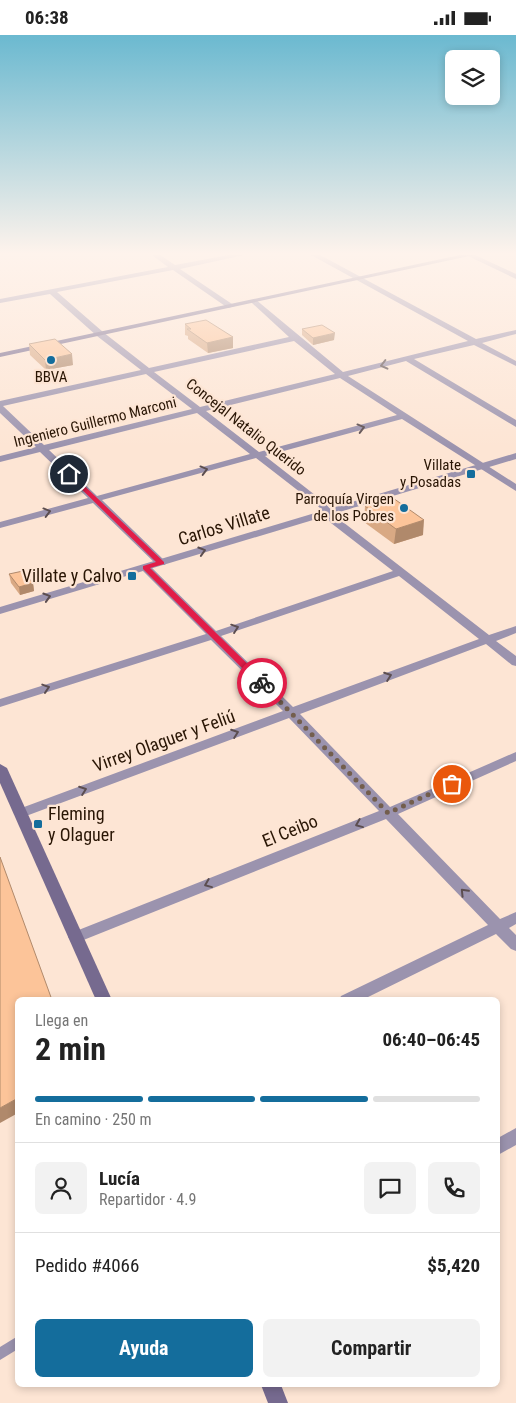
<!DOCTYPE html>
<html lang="es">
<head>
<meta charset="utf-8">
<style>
  body { margin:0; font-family:"Roboto Condensed",sans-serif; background:#f2f2f2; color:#222; height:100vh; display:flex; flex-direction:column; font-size:19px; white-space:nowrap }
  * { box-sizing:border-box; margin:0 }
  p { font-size:16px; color:#767676 }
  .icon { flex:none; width:28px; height:28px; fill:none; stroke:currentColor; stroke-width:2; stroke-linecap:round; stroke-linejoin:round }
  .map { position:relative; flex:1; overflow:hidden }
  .side { position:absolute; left:15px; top:962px; width:485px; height:390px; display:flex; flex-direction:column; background:#fff; border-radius:8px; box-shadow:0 2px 8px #0003 }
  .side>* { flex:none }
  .buttons { position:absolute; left:445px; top:15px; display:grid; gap:10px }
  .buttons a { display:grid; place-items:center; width:55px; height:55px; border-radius:8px; background:#fff; box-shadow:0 2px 8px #0003; font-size:25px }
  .pin { position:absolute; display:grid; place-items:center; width:42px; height:42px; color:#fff; margin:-21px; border:2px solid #fff; border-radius:50%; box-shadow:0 1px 5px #0007 }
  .courier { position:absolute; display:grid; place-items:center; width:50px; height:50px; margin:-25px; border:4px solid #e11d48; border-radius:50%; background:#fff; color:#222; box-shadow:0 1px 6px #0007 }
  .overview em { font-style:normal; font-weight:700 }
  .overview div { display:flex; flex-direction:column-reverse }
  .overview { display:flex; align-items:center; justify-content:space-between; height:85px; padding:0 20px }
  h1 { font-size:32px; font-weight:700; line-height:38px }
  .bar { display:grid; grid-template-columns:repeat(4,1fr); gap:8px 5px; align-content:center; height:60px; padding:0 20px }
  .bar i { height:6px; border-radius:4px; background:#e0e0e0 }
  .bar .active { background:#146d9c }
  .bar p { grid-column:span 4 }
  .line { display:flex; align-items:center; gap:12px; padding:0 20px; border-top:1px solid #e0e0e0 }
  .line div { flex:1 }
  .round { display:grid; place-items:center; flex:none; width:52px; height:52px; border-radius:8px; background:#f2f2f2 }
  .button { display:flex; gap:10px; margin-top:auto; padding:10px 20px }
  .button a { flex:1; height:58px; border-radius:8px; background:#146d9c; color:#fff; font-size:20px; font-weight:700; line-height:58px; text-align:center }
  .button a+a { background:#f2f2f2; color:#222 }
  .status { display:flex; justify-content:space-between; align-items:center; height:35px; padding:0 25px; background:#fff; direction:ltr }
  .status svg { height:14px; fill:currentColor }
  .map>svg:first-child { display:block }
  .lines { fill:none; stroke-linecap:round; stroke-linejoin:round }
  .service { fill:#9b93ae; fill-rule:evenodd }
  .minor { fill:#9b93ae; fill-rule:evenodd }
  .tertiary { fill:#9b93ae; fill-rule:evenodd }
  .secondary { fill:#766a8f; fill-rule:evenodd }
  .wall { fill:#d9a984 }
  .shaded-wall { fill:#b0896b }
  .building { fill:#fcc499; stroke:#b0896b }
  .oneway { stroke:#5c4e50 }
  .route { fill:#e11d48 }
  .done { stroke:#735e4d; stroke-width:5; stroke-dasharray:0 9 }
  .poi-dot { fill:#146d9c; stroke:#fde5d4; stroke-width:2 }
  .labels { text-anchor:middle; stroke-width:4.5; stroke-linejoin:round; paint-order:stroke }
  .far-poi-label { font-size:15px; fill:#291504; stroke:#fde5d4; text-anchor:end }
  .far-street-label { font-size:15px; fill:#291504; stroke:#fde5d4 }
  .street-label { font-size:18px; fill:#291504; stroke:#fde5d4 }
  .poi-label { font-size:18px; fill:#291504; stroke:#fde5d4; text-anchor:end }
</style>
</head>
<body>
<div class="status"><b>06:38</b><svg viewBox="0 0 49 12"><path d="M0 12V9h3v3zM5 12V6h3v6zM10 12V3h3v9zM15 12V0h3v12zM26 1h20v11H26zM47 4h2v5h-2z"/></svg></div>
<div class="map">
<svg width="516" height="1368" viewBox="0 0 516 1368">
  <rect width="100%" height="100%" fill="#fde5d4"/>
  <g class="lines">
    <polygon class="service" points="18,1301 18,1314 0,1325 0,1312"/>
    <g class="minor">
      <path d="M152 220H160L175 230 229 220H244L180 234 235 271 228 273 173 235 57 257 103 297 149 333 289 302 252 268 251 266 255 264 343 337 468 306 311 220H320L476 304 516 295V299L482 308 516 326V331L474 310 414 324 516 385V392L406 326 348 341 516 449V456L402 384 265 421 324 467 339 484 489 600 516 591V598L496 606 516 621V631L512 630 486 609 300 679 390 772 516 717V726L398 779 500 884 516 877V889L509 893 516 900V916L511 914 496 899 362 965H339L341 961 488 890 386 784 76 908 71 906 68 902 71 898 379 776 289 683 26 781H16L14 778 16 775 283 676 211 605 0 672V664L206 599 142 535 141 533 142 531H150L216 596 393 536 331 488 318 471 256 423 102 465 165 526 166 528 165 530H157L93 468 0 493V487L88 463 40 417 0 427V421L36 412 0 378V366L141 335 97 301 50 259 0 268V264L168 232ZM294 306 335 339 200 372 154 337ZM146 339 192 374 44 410 3 371ZM340 343 397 380 259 417 206 376ZM197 378 250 419 97 461 49 415ZM399 541 479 604 293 672 221 601Z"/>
      <polygon points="466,220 475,220 516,239 516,244"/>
      <polygon points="516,1093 516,1110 498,1120 498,1103"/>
    </g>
    <polygon class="tertiary" points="516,418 516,424 0,579 0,572"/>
    <g class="secondary">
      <polygon points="460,220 474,220 0,322 0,318"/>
      <polygon points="0,729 7,733 112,965 96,965 0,748"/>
      <polygon points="261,1350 281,1350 288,1368 268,1368"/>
    </g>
  </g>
  <g class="wall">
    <polygon points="185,289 233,302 233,313 208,318 188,304 188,301 185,300"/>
    <polygon points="302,294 334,305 313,310 302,300"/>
    <polygon points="29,309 73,330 46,335 30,320"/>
    <polygon points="365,471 423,500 394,509 364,487"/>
    <polygon points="9,539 33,548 34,556 20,560 11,548"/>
  </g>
  <g class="shaded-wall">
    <polygon points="335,298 334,305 313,310 313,303"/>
    <polygon points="233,302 233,313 208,318 207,308"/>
    <polygon points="72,319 73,330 46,335 45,325"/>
    <polygon points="424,485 423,500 394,509 396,494"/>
    <polygon points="33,548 34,556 20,560 19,552"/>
    <polygon points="18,1063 18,1078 0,1088 0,1073"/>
  </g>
  <g class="building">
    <polygon points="206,285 233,302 207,308 187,294 191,294 185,289"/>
    <polygon points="322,290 335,298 313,303 302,294"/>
    <polygon points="55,304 72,319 45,325 29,309"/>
    <polygon points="393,463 424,485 396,494 365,471"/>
    <polygon points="23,536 33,548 19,552 9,539"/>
    <polygon points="0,822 52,965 18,965 18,1063 0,1073"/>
  </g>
  <defs><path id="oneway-chevron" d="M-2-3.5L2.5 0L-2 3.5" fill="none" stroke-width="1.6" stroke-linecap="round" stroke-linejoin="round" transform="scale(1.25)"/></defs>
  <g class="oneway">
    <use href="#oneway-chevron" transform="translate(384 330) rotate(166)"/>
    <use href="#oneway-chevron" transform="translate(361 393) rotate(-15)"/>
    <use href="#oneway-chevron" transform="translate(204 435) rotate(-15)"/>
    <use href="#oneway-chevron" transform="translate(47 477) rotate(-15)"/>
    <use href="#oneway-chevron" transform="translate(202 516) rotate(-17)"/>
    <use href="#oneway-chevron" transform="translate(47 562) rotate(-17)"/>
    <use href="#oneway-chevron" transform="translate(235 593) rotate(-19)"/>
    <use href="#oneway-chevron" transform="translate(388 641) rotate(-20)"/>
    <use href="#oneway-chevron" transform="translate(46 653) rotate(-18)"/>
    <use href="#oneway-chevron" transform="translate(235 698) rotate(-20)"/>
    <use href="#oneway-chevron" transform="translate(83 755) rotate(-20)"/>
    <use href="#oneway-chevron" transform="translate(359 789) rotate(158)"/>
    <use href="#oneway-chevron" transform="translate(208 849) rotate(158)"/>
    <use href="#oneway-chevron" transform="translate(464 857) rotate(-134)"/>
  </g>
  <linearGradient id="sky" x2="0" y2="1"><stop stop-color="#6bb9d0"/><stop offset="0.53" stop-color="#fef3ec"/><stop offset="1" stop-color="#fef3ec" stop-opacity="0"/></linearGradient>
  <rect width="516" height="412" fill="url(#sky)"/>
  <polygon class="route" points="67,438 71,438 164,527 164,529 150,533 265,646 265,650 259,650 143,534 143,531 156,527 67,440"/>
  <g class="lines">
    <polyline class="done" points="262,648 388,778 452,749"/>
  </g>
  <g class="poi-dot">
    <circle cx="51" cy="325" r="5"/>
    <rect x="466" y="434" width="10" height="10" rx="2.5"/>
    <circle cx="404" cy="473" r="5"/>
    <rect x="127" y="536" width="10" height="10" rx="2.5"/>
    <rect x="33" y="784" width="10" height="10" rx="2.5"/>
  </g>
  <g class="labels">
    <g class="far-poi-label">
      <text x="51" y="347" text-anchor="middle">BBVA</text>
      <text x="461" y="435">Villate<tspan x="461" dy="17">y Posadas</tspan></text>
      <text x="394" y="469">Parroquía Virgen<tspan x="394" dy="17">de los Pobres</tspan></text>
    </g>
    <g class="far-street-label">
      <text transform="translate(95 387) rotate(-14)" y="5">Ingeniero Guillermo Marconi</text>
      <text transform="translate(246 392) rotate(38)" y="5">Concejal Natalio Querido</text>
    </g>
    <g class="street-label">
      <text transform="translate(224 491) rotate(-17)" y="6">Carlos Villate</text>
      <text transform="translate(164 706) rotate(-20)" y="6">Virrey Olaguer y Feliú</text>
      <text transform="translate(290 796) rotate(-22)" y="6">El Ceibo</text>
    </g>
    <g class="poi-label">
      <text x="122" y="547">Villate y Calvo</text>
      <text x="48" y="785" text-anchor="start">Fleming<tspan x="48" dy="21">y Olaguer</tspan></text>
    </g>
  </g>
</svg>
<div class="buttons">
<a><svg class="icon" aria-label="layers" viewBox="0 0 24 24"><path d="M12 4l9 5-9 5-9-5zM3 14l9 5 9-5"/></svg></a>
</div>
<div class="pin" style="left:452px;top:749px;background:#ea580c"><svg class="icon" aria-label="bag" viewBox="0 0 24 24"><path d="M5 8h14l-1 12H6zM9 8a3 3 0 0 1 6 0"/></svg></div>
<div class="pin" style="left:69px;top:439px;background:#1f2937"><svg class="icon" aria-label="home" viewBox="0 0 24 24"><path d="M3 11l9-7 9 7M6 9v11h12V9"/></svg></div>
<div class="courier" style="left:262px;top:648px"><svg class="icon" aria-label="bike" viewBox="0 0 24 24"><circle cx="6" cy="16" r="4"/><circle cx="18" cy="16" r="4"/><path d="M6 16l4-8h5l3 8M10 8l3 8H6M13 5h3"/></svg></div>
<section class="side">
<div class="overview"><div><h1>2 min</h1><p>Llega en</p></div><em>06:40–06:45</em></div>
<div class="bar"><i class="active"></i><i class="active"></i><i class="active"></i><i></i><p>En camino · 250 m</p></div>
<div class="line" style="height:90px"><a class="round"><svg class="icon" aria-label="person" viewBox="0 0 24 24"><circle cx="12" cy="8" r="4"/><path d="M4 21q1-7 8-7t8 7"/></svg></a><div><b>Lucía</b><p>Repartidor · 4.9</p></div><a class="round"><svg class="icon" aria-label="chat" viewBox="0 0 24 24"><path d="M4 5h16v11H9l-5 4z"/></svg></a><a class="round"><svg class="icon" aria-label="phone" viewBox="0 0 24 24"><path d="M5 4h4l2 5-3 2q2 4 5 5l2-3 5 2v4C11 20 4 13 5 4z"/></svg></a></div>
<div class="line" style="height:65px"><div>Pedido #4066</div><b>$5,420</b></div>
<div class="button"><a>Ayuda</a><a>Compartir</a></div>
</section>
</div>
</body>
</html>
